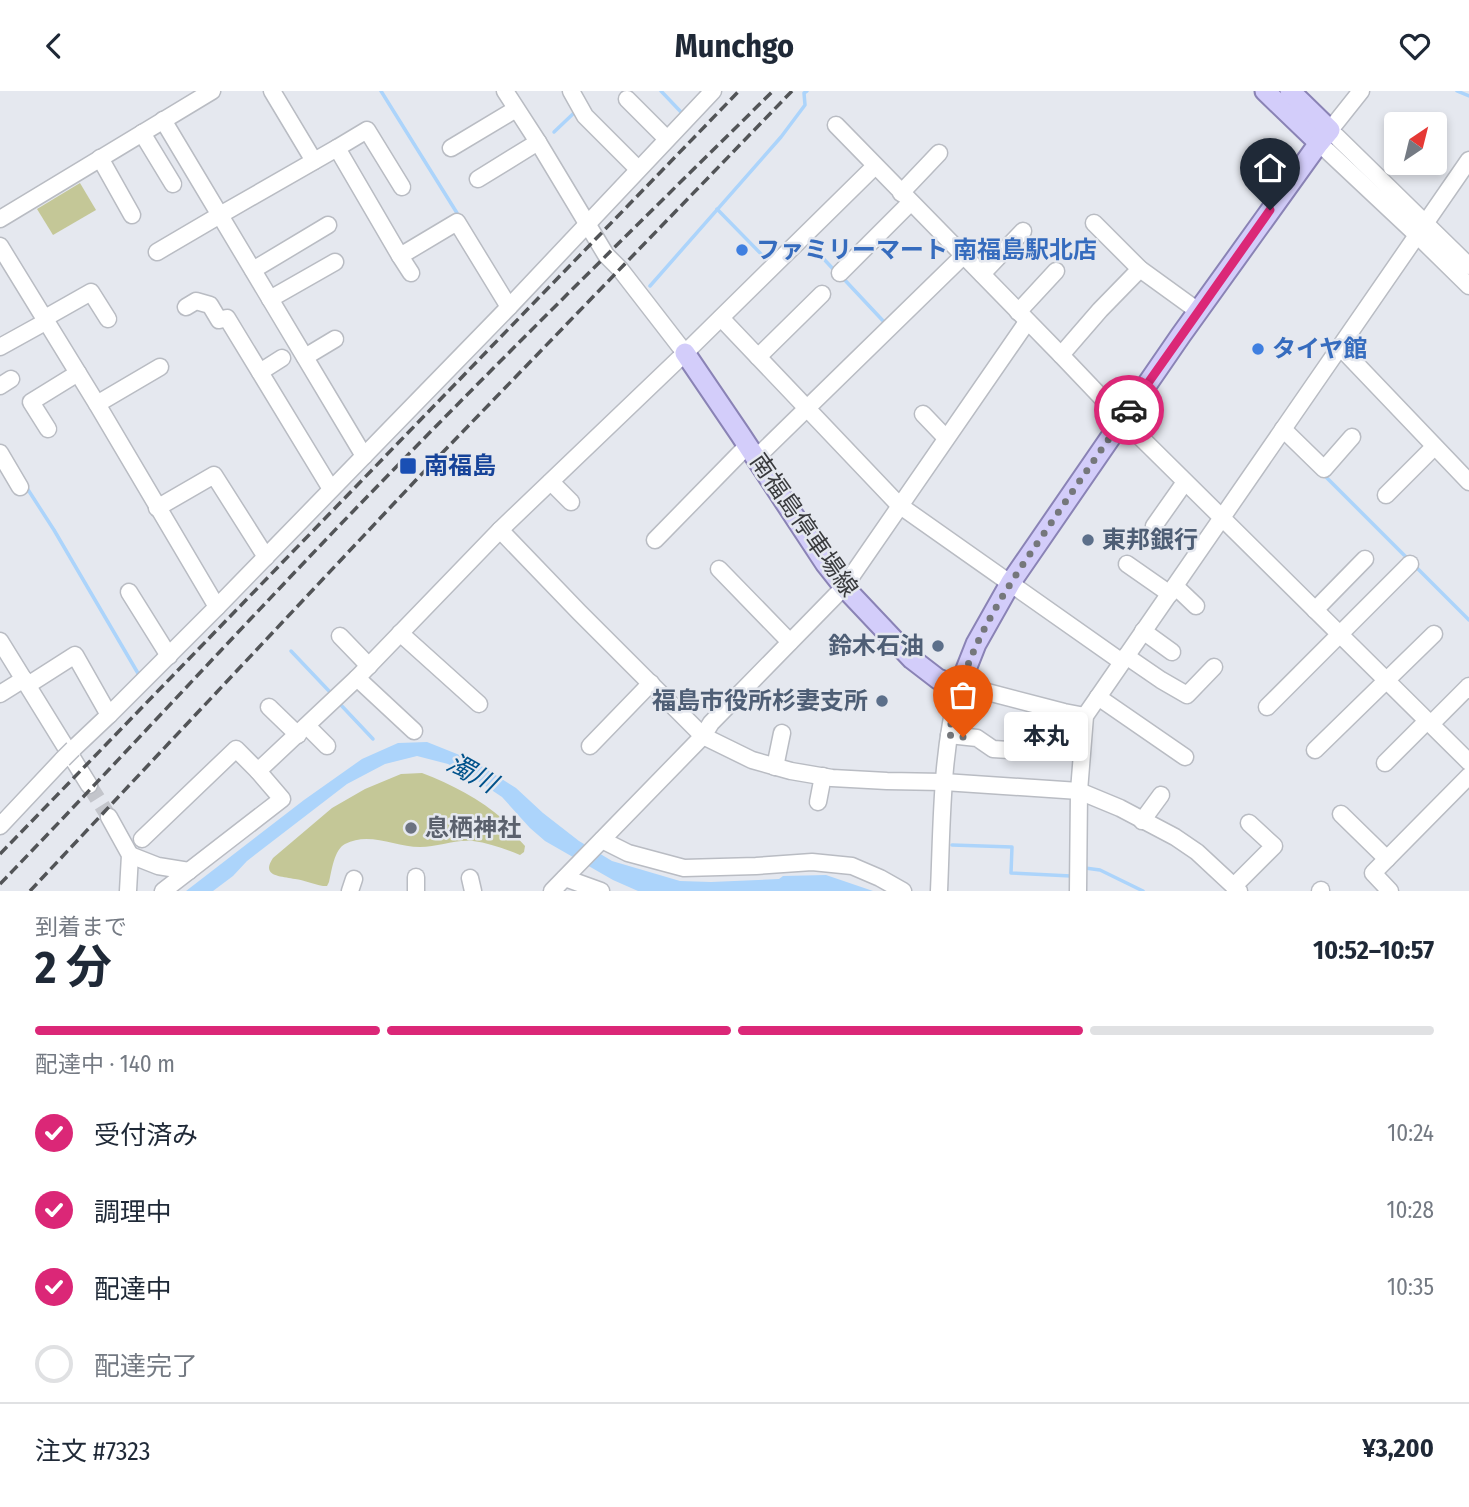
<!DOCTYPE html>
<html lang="ja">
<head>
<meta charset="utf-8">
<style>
  body { margin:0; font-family:"Fira Sans Condensed","Noto Sans JP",sans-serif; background:#f2f2f3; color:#1f2937; height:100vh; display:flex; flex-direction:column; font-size:26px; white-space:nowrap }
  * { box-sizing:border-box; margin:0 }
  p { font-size:23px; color:#747a83 }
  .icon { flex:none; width:38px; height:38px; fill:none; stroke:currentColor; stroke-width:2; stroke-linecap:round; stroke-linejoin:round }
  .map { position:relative; height:800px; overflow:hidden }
  .details { display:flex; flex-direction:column; background:#fff; flex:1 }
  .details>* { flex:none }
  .needle { width:46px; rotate:35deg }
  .fabs { position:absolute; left:1384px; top:21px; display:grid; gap:14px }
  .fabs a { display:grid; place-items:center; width:63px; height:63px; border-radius:7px; background:#fff; box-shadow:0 4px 10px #0003; font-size:35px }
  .pin { position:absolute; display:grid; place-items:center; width:60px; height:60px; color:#fff; margin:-72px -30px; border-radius:50% 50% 50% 0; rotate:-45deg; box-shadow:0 0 7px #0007 }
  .pin .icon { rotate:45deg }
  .courier { position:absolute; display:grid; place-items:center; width:70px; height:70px; margin:-35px; border:5px solid #db2777; border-radius:50%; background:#fff; color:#222; box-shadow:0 2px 9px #0007 }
  .bubble { position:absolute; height:49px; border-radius:7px; background:#fff; box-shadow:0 4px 10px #0003; font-size:23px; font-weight:700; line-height:49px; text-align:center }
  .head em { font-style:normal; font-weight:700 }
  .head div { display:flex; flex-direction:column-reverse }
  .head { display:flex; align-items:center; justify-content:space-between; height:119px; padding:0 35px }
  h1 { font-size:46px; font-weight:700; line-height:52px }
  .bar { display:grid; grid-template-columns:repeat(4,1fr); gap:10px 7px; align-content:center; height:84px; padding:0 35px }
  .bar i { height:9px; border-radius:5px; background:#e0e1e3 }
  .bar .current { background:#db2777 }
  .bar p { grid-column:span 4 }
  .line { display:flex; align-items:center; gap:18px; padding:0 35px; border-top:2px solid #e0e1e3 }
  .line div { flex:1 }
  ol { padding:0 35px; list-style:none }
  li { display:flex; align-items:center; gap:21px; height:77px }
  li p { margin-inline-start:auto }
  li .icon { padding:7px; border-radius:50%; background:#db2777; color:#fff; stroke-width:4 }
  li:last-child { color:#747a83 }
  li i { width:38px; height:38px; border:4px solid #e0e1e3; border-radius:50% }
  header { display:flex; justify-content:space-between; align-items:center; height:91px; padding:0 35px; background:#fff; font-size:32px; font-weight:700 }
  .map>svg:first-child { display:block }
  .green { fill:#c4c797 }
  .water { fill:#acd4fb }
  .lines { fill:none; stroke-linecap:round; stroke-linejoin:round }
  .stream { stroke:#acd4fb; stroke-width:3.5 }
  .minor-tunnel { stroke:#c3c5cb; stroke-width:16; stroke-dasharray:16 8; stroke-linecap:butt }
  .minor-casing { stroke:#b9bcc3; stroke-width:19 }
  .major-casing { stroke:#8a83b5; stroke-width:23 }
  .minor { stroke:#fff; stroke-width:16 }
  .major { stroke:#d3cdfa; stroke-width:19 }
  .rail { stroke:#525457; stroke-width:3.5; stroke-dasharray:10 5; stroke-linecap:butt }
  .minor-bridge-casing { stroke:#b9bcc3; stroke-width:19; stroke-linecap:butt }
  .minor-bridge { stroke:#fff; stroke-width:16 }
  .done { stroke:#75777b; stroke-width:7; stroke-dasharray:0 12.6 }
  .route { stroke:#db2777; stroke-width:9 }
  .shop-dot { fill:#3f7fe0; stroke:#e5e8ef; stroke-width:2.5 }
  .transit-dot { fill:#1a4fb4; stroke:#e5e8ef; stroke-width:2.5 }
  .service-dot { fill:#5c6f8a; stroke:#e5e8ef; stroke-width:2.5 }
  .worship-dot { fill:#6b7280; stroke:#e5e8ef; stroke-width:2.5 }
  .labels { text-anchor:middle; stroke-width:5; stroke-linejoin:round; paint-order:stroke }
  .shop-label { font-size:24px; font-weight:bold; fill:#366cbe; stroke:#e5e8ef; text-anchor:start }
  .transit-label { font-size:24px; font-weight:bold; fill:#164399; stroke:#e5e8ef; text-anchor:start }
  .street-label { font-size:24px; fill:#393a3d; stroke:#e5e8ef }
  .service-label { font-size:24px; font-weight:bold; fill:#4e5e75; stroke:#e5e8ef; text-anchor:end }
  .worship-label { font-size:24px; font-weight:bold; fill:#5b616d; stroke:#e5e8ef; text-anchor:start }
  .water-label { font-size:26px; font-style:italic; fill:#00528b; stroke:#e5e8ef }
</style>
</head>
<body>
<header><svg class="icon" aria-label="back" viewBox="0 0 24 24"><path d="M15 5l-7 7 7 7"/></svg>Munchgo<svg class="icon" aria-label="heart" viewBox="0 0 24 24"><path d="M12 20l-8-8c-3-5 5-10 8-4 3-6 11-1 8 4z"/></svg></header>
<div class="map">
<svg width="1469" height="800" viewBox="0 0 1469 800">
  <rect width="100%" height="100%" fill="#e5e8ef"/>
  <g class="green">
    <polygon points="80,92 96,119 53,144 37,118"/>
    <path d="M422 682C451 693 480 708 504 729 512 737 517 747 525 755L524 761 520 764C505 758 489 752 473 750 455 748 438 756 420 756 395 756 369 740 345 753 334 759 332 779 329 791L327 795H323C313 793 304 789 295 788 282 785 260 786 273 767L332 717 365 698 401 683Z"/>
  </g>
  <polygon class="water" points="427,651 472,669 516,697 543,722 579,750 612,770 680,790 711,791 779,788 783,785 826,784 873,800 638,800 613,789 545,750 530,737 502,706 475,688 448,673 417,665 385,673 347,693 247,770 233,785 213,800 186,800 304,709 362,668 398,652"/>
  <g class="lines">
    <g class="stream">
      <polyline points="381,0 457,122"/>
      <polyline points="661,0 681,21"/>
      <polyline points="1457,0 1469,5"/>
      <polyline points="554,41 575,21"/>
      <polyline points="717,118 769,171"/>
      <polyline points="807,150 835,180"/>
      <polyline points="841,185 886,233"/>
      <polyline points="650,195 781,46 805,14 804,2 807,0"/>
      <polyline points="1322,382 1408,468"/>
      <polyline points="25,394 54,439 139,584"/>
      <polyline points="1414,474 1469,529"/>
      <polyline points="291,560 329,600"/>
      <polyline points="339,612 373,648"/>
      <polyline points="952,754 1012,756 1011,782 1071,785"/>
      <polyline points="1085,777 1100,779 1143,800"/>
    </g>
    <polyline class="minor-tunnel" points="89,694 109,726"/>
    <g class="minor-casing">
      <g id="minor">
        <polyline points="272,0 314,70"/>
        <polyline points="505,0 538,51 606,164 620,178 685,262"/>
        <polyline points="571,0 585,25 638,78"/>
        <polyline points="1361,0 1330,39 1469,175"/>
        <polyline points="627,8 667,48"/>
        <polyline points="163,29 364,365"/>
        <polyline points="836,34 1061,264 1122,328 1469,671"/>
        <polyline points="142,42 173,93"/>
        <polyline points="1319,52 1417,144 1469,195"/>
        <polyline points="337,57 367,39 402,96"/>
        <polyline points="451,57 516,18"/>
        <polyline points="100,67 132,124"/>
        <polyline points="478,88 538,51"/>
        <polyline points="901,102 939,62"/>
        <polyline points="0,128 212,0"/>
        <polyline points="1094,132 1140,178 1198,220"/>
        <polyline points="0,155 97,313 217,516"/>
        <polyline points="157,161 220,124 337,57 400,165 457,131 509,216"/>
        <polyline points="400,165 411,182"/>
        <polyline points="253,179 328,134"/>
        <polyline points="840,182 910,112"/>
        <polyline points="982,183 1023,140"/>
        <polyline points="270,208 335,171"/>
        <polyline points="186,216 196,210 210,214 219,229 227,227 331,398"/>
        <polyline points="1018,221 1056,180"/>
        <polyline points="45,227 91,201 108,228"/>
        <polyline points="721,227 899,414 1122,571"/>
        <polyline points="0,256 47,230"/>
        <polyline points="1340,256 1469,391"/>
        <polyline points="1061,264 1100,219 1140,178"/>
        <polyline points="305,266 335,248"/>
        <polyline points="758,266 822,203"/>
        <polyline points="260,281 282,267"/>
        <polyline points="0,295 11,288"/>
        <polyline points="97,313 160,276"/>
        <polyline points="923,323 946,347"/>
        <polyline points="48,338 31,311 78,282"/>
        <polyline points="1283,338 1324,378 1352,346"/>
        <polyline points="0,362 20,396"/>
        <polyline points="756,367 963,165"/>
        <polyline points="551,391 571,411"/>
        <polyline points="1386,404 1434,356"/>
        <polyline points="157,417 214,384 266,466"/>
        <polyline points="1154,435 1185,391"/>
        <polyline points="500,439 579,521 703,645 752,669 791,680 832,687 887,690 944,691 1079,700 1120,717 1175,746 1197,761 1239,800"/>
        <polyline points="655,449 748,354"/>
        <polyline points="1127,473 1170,503"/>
        <polyline points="719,478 790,551"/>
        <polyline points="1175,495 1196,515"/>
        <polyline points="129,501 169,565"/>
        <polyline points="1315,519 1365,468"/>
        <polyline points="1143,540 1172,561"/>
        <polyline points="400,542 479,613"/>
        <polyline points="340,545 369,575"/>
        <polyline points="0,550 89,694"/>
        <polyline points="1126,565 1161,589 1187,604 1214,576"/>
        <polyline points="357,587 414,640"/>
        <polyline points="28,594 75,564 109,624"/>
        <polyline points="0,603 24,588"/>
        <polyline points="1098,606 1185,666"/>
        <polyline points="269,616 298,644"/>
        <polyline points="1267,616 1410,473"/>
        <polyline points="1431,633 1469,595"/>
        <polyline points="307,635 327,655"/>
        <polyline points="949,644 977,647 993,658 1009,659"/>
        <polyline points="590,655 651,592"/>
        <polyline points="73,658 109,624 217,516 509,216 713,0"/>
        <polyline points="1315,659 1434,543"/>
        <polyline points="1385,672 1427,630"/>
        <polyline points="775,676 782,642"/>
        <polyline points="818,711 823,685"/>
        <polyline points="1341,723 1387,768"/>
        <polyline points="109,726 130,764 128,800"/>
        <polyline points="1142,730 1161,704"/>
        <polyline points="0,735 63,668"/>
        <polyline points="142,748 236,658 258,680"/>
        <polyline points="602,749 628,762 684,777 756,775 812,771 852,775 880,787 903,800"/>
        <polyline points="130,764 158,775 189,780"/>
        <polyline points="416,786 416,800"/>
        <polyline points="470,787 473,800"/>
        <polyline points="565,787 601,800"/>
        <polyline points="1234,795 1274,755 1249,732"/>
        <polyline points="163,800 282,708 258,680 357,587 500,439 685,262 875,75"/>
        <polyline points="350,800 354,788"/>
        <polyline points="552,800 703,645 711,632 844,496 1027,231"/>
        <path d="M939 800C942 732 941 662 959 596L972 597 1064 621 1085 625"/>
        <polyline points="1078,800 1079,700 1085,625 1469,69"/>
        <polyline points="1320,800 1321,799"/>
        <polyline points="1390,800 1373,782 1469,685"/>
      </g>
    </g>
    <g class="major-casing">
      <g id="major">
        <polyline points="1265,0 1319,52"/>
        <polyline points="685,262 740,343 825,472 844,496 912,568 938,588 959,596 976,553 1011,491 1181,244 1319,52 1330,39 1290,0"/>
      </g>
    </g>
    <use href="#minor" class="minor"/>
    <use href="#major" class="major"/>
    <g class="rail">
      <polyline points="0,763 739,0"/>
      <path d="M0 793C134 654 264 511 399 373 522 247 647 124 773 0"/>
      <polyline points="30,800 416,389 792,0"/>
    </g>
    <g class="minor-bridge-casing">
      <polyline id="minor-bridge" points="63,668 73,658"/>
    </g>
    <use href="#minor-bridge" class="minor-bridge"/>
  </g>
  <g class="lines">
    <path class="done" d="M963 646 949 644C962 562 1001 505 1047 438 1074 398 1101 359 1129 319"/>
    <polyline class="route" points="1129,319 1270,119"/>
  </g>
  <g class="shop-dot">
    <circle cx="742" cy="159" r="7"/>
    <circle cx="1258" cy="258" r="7"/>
  </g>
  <rect class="transit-dot" x="399" y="366" width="18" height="18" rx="3.5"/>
  <g class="service-dot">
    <circle cx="1088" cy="449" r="7"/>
    <circle cx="938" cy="555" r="7"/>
    <circle cx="882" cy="610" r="7"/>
  </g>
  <circle class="worship-dot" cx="411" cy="737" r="7"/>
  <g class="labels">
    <g class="shop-label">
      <text x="756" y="167">ファミリーマート 南福島駅北店</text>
      <text x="1272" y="266">タイヤ館</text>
    </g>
    <g class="transit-label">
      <text x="424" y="383">南福島</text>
    </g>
    <g class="street-label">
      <text transform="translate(804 434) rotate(55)" y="8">南福島停車場線</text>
    </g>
    <g class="service-label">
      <text x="1102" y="457" text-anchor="start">東邦銀行</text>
      <text x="924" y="563">鈴木石油</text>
      <text x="868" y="618">福島市役所杉妻支所</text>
    </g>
    <g class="worship-label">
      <text x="425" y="745">息栖神社</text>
    </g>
    <g class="water-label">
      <text transform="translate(472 682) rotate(29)" y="9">濁川</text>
    </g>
  </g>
</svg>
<div class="fabs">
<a><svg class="needle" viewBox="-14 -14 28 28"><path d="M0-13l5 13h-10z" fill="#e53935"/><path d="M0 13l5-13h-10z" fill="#747a83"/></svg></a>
</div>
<div class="pin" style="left:963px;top:646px;background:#ea580c"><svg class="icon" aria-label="bag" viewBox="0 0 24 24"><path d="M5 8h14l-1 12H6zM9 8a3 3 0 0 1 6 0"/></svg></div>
<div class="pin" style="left:1270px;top:119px;background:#1f2937"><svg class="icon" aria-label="home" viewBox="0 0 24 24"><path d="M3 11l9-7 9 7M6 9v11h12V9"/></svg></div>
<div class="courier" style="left:1129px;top:319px"><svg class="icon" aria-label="car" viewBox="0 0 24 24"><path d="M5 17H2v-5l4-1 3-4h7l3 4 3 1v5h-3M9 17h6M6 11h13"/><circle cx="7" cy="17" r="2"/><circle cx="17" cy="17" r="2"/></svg></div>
<div class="bubble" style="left:1004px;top:621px;width:84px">本丸</div>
</div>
<section class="details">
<div class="head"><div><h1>2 分</h1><p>到着まで</p></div><em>10:52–10:57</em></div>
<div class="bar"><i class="current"></i><i class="current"></i><i class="current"></i><i></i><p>配達中 · 140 m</p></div>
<ol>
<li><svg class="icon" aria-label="check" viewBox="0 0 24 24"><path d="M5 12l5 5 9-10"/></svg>受付済み<p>10:24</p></li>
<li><svg class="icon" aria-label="check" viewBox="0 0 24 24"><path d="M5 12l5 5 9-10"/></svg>調理中<p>10:28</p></li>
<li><svg class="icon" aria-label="check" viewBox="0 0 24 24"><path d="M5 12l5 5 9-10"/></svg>配達中<p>10:35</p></li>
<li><i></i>配達完了</li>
</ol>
<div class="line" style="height:91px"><div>注文 #7323</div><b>¥3,200</b></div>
</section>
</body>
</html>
